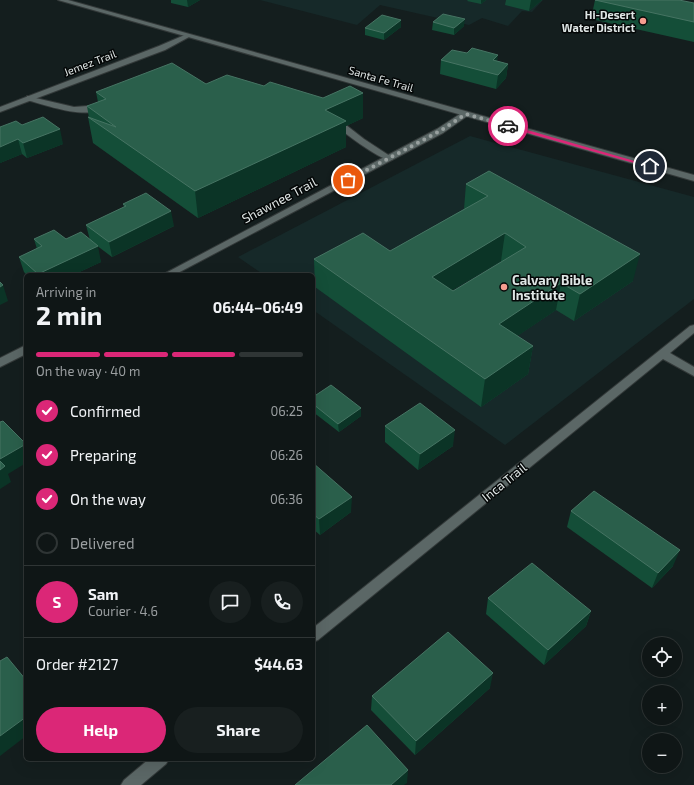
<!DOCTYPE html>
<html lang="en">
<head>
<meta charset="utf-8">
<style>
  body { margin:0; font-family:"Exo 2",sans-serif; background:#181f1f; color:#f1f3f6; height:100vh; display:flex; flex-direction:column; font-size:15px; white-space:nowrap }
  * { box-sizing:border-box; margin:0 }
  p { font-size:13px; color:#9b9fa1 }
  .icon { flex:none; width:22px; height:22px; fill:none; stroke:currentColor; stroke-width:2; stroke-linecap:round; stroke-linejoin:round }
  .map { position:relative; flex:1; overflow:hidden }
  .side { position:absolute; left:24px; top:273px; width:291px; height:488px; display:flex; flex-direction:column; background:#0f1616; border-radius:6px; box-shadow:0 4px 16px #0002,0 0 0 1px #2f3535 }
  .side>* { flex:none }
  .fabs { position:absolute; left:642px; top:637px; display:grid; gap:8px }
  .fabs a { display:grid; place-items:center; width:40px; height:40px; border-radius:50%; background:#0f1616; box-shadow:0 4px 16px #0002,0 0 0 1px #2f3535; font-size:20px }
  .pin { position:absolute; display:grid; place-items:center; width:34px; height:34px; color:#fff; margin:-17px; border:2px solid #fff; border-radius:50%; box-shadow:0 1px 4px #0007 }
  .courier { position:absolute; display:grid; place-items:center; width:40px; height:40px; margin:-20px; border:3px solid #db2777; border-radius:50%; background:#fff; color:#222; box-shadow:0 1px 5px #0007 }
  .overview em { font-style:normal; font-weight:700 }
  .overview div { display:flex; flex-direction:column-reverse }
  .overview { display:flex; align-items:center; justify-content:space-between; height:68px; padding:0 12px }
  h1 { font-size:26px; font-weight:700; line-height:30px }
  .bar { display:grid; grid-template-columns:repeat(4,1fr); gap:6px 4px; align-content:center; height:48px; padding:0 12px }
  .bar i { height:5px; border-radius:3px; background:#2f3535 }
  .bar .current { background:#db2777 }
  .bar p { grid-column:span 4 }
  .line { display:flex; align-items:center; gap:10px; padding:0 12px; border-top:1px solid #2f3535 }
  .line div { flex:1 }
  .round { display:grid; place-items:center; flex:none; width:42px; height:42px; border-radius:21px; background:#181f1f }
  ol { padding:0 12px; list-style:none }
  li { display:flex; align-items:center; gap:12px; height:44px }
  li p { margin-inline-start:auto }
  li .icon { padding:4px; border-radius:50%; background:#db2777; color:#fff; stroke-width:4 }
  li:last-child { color:#9b9fa1 }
  li i { width:22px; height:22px; border:2px solid #2f3535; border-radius:50% }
  .button { display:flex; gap:8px; margin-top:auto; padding:8px 12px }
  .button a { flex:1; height:46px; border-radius:24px; background:#db2777; color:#fff; font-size:16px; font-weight:700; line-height:46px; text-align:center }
  .button a+a { background:#181f1f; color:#f1f3f6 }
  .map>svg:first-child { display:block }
  .built { fill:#162929 }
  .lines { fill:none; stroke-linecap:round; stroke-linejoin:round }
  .service-casing { stroke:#333939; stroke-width:2 }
  .minor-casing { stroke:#333939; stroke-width:2 }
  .tertiary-casing { stroke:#333939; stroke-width:2 }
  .service { fill:#5b6766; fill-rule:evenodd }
  .minor { fill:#5b6766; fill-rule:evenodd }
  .tertiary { fill:#5b6766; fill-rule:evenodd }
  .wall { fill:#144e38; fill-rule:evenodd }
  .shaded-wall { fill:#0b3426 }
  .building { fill:#2a5f4b; stroke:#467463; fill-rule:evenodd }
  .route { fill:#db2777 }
  .done { stroke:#98a09f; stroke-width:4; stroke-dasharray:0 7.2 }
  .poi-dot { fill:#f59d8f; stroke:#040707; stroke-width:1.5 }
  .labels { text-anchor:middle; stroke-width:3; stroke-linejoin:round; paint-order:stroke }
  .far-poi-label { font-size:11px; font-weight:bold; fill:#dfe6e5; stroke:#040707; text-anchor:end }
  .far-street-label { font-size:11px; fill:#dfe6e5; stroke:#040707 }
  .street-label { font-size:13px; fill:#dfe6e5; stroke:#040707 }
  .poi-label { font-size:13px; font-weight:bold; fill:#dfe6e5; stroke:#040707; text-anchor:start }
</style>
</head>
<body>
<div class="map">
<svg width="694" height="785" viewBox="0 0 694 785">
  <rect width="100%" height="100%" fill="#141e1e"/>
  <g class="built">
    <polygon points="260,0 543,0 532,12 522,11 508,26 482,18 469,25 380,5 357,25"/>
    <polygon points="470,136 694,197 694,299 505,445 313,310 313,275 264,275 238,257"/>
  </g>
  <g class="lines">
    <g class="service-casing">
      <g id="service">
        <path d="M27 96 74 107 101 105 105 107C89 121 45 105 27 100Z"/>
        <path d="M331 118H337L364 139 393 158 392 160C381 162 341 130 331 122Z"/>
      </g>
    </g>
    <g class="minor-casing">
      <g id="minor">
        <polygon points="187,34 189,35 189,37 165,50 0,112 0,107 159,46"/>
        <polygon points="463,112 470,114 443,133 174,275 162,275 437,129"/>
        <polygon points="694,325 694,333 670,353 694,367 694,376 663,359 318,640 313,642 313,628 690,326"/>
        <polygon points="26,345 26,354 0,367 0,358"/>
        <polygon points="149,759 169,759 166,764 141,785 121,785 124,780"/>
      </g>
    </g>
    <g class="tertiary-casing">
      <polygon id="tertiary" points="58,0 68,0 694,175 694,181"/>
    </g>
    <use href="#service" class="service"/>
    <use href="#minor" class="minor"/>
    <use href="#tertiary" class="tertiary"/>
  </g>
  <g class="wall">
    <polygon points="171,0 200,0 188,7 171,3"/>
    <polygon points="468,0 486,0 481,4 467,1"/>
    <polygon points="506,0 542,0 529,11 505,5"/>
    <polygon points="595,0 694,3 694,42 591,19"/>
    <polygon points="401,20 401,27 384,40 365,35 365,28"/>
    <polygon points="433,22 464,26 454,35 432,30"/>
    <polygon points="441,60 497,61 508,64 506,78 496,89 440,74"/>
    <polygon points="206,84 264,86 323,98 363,93 363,118 346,126 346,147 198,218 93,143 88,117 89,118 87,106 98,102 96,92"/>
    <polygon points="22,125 63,144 27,158 22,154 0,163"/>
    <path d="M489 171 633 281 574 321 556 310 517 336 533 346 528 374 481 407 315 287 314 259 390 251 464 209 466 184ZM501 261H502L453 291 452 290Z"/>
    <polygon points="123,204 174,226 112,257 96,245 101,262 73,275 27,275 24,272 19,257 37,249 34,239 90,240 86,225 124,207"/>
    <polygon points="313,397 361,416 339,432 313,412"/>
    <polygon points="385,426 453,446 418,470 385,442"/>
    <polygon points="313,463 351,512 320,535 313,529"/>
    <polygon points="571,511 673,566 652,588 567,527"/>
    <polygon points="488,598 591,611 586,626 544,665 486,614"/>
    <polygon points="490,688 415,755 371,710 372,696"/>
  </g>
  <g class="shaded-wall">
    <polygon points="187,0 200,0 188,7"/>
    <polygon points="481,0 486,0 481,4"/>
    <polygon points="531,0 542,0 529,11"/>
    <polygon points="465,19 464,26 454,35 454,28"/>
    <polygon points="401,20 401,27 384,40 384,33"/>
    <polygon points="498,55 496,69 493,60"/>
    <polygon points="508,64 506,78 496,89 498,75"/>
    <polygon points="363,93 363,118 346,126 346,147 198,218 195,191 325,110"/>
    <polygon points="60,129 63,144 27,158 23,143"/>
    <polygon points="18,139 22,154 0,163 0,147"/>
    <polygon points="171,211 174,226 112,257 109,242"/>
    <polygon points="505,233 501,261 429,304 432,277"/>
    <polygon points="98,246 101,262 73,275 38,275 38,274"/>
    <polygon points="640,254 633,281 574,321 580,294"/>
    <polygon points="561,283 556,310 495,351 499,324"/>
    <polygon points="3,285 8,301 0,305 0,287"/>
    <polygon points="533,346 528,374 481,407 485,379"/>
    <polygon points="361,408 361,416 339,432 338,424"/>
    <polygon points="455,430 453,446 418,470 420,454"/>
    <polygon points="26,444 26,463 8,474 11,482 0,489 0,459"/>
    <polygon points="352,497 351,512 320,535 319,519"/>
    <polygon points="680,550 673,566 652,588 658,573"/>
    <polygon points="591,611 586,626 544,665 548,650"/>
    <polygon points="493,673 490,688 415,755 416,741"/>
    <polygon points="26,717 26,736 0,756 0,736"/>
    <polygon points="408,770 407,783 404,785 391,785"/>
  </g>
  <g class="building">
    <polygon points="595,0 679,0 694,3 694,22"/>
    <polygon points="443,14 465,19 454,28 433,22"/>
    <polygon points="382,15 401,20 384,33 365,28"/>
    <polygon points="472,48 498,55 493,60 508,64 498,75 441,60 452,50 467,53"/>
    <polygon points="172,63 206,84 227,75 264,86 270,82 323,98 350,86 363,93 325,110 346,121 195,191 88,117 116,127 87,106 106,99 96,92"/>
    <polygon points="43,117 60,129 23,143 18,139 0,147 0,127 16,121 22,125"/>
    <path d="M489 171 640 254 580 294 561 283 499 324 533 346 485 379 314 259 363 233 390 251 488 196 466 184ZM505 233 526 247 453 291 432 277Z"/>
    <polygon points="146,193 171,211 109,242 86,225 126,206 123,204"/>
    <polygon points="54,230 66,239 81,232 98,246 38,274 19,257 42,246 34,239"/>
    <polygon points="0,282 3,285 0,287"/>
    <polygon points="331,385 361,408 338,424 313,404 313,397"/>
    <polygon points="420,403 455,430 420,454 385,426"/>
    <polygon points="3,421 26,444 0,459 0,422"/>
    <polygon points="0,461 5,466 0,470"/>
    <polygon points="313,463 352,497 319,519 313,514"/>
    <polygon points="594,491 680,550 658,573 571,511"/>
    <polygon points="532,563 591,611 548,650 488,598"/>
    <polygon points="448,632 493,673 416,741 372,696"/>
    <polygon points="7,657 26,680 26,717 0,736 0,661"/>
    <polygon points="367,725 408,770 391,785 295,785"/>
  </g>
  <polygon class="route" points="506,125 510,125 652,166 648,167 506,127"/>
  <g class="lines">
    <polyline class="done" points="348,180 440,131 466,114 508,126"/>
  </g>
  <g class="poi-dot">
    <circle cx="643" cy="21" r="4"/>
    <circle cx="504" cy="287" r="4"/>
  </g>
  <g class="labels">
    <g class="far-poi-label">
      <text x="635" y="19">Hi-Desert<tspan x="635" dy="13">Water District</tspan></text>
    </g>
    <g class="far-street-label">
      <text transform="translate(90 63) rotate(-21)" y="4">Jemez Trail</text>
      <text transform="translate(381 79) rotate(16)" y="4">Santa Fe Trail</text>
    </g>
    <g class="street-label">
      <text transform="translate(279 200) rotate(-28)" y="5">Shawnee Trail</text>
      <text transform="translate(504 482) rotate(-39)" y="5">Inca Trail</text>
    </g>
    <g class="poi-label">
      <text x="512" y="285">Calvary Bible<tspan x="512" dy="15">Institute</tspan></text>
    </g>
  </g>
</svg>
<div class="fabs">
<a><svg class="icon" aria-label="locate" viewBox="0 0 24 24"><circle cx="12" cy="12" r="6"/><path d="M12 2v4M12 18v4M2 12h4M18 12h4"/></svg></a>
<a>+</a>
<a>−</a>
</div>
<div class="pin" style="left:348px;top:180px;background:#ea580c"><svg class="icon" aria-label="bag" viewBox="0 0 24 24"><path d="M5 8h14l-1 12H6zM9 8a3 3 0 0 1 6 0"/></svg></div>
<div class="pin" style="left:650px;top:166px;background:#1f2937"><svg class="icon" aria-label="home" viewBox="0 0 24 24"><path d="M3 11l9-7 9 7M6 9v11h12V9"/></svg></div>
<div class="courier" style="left:508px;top:126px"><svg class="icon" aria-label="car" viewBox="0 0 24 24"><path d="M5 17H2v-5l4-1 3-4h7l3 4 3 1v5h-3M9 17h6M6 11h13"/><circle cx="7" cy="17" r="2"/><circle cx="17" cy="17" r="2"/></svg></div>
<section class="side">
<div class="overview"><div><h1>2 min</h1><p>Arriving in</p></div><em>06:44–06:49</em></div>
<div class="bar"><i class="current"></i><i class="current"></i><i class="current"></i><i></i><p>On the way · 40 m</p></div>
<ol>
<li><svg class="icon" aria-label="check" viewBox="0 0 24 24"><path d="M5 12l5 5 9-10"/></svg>Confirmed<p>06:25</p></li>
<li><svg class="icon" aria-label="check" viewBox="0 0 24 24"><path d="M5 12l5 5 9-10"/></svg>Preparing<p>06:26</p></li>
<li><svg class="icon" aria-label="check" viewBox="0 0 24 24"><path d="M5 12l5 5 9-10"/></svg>On the way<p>06:36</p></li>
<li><i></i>Delivered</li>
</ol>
<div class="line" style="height:72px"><b class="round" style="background:#db2777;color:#fff">S</b><div><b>Sam</b><p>Courier · 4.6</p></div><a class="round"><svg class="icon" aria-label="chat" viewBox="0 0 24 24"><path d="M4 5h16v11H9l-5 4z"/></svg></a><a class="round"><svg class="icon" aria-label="phone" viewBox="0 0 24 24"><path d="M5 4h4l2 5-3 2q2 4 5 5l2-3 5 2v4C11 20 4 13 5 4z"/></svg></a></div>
<div class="line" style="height:52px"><div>Order #2127</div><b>$44.63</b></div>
<div class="button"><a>Help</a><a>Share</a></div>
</section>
</div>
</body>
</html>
